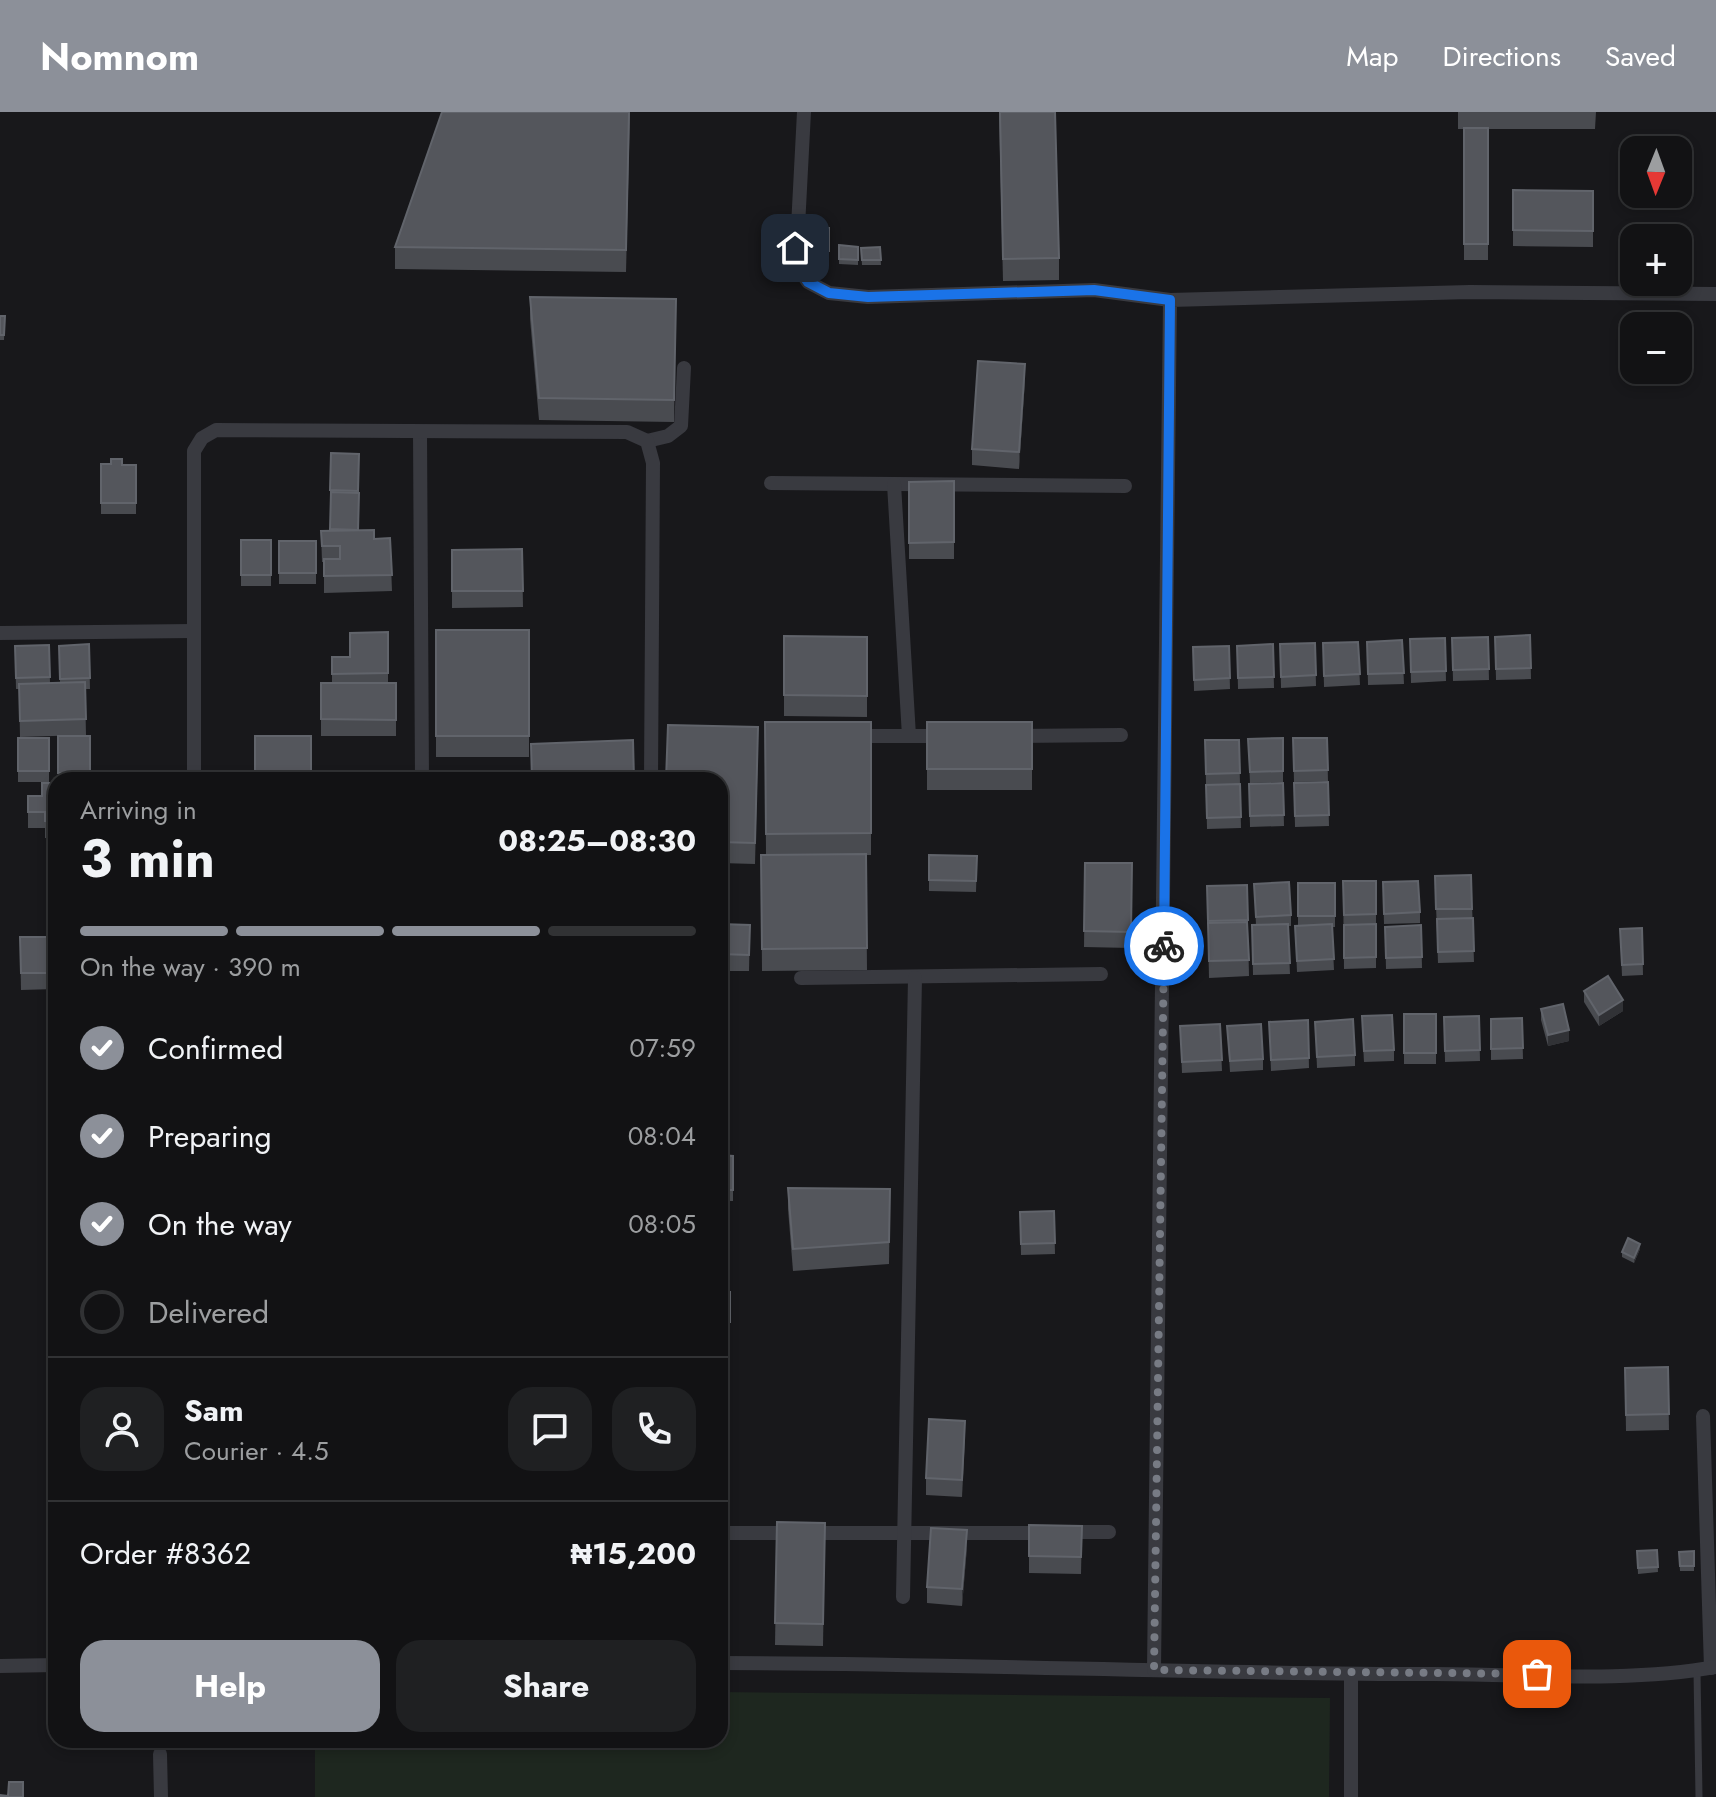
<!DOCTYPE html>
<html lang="en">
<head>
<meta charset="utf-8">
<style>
  body { margin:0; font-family:Jost,sans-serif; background:#1f2022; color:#f1f3f6; height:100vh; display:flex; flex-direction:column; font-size:30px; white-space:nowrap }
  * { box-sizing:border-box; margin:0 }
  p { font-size:26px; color:#9c9ea0 }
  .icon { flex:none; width:44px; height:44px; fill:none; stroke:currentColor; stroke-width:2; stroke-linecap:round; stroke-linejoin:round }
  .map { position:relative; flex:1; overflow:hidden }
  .sheet { position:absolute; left:48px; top:660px; width:680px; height:976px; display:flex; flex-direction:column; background:#121214; border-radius:24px; box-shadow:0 4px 12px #0003,0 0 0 2px #313234 }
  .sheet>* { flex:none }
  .needle { width:52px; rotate:181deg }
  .fabs { position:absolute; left:1620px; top:24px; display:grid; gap:16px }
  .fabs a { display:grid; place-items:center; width:72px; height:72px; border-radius:16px; background:#121214; box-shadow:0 4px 12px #0003,0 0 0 2px #313234; font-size:40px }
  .pin { position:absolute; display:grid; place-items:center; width:68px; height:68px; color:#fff; margin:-34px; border-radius:16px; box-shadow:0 4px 12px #0006 }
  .courier { position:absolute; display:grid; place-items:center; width:80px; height:80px; margin:-40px; border:6px solid #1a73e8; border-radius:50%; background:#fff; color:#222; box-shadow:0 2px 10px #0007 }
  .head em { font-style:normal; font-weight:700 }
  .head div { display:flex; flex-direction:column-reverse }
  .head { display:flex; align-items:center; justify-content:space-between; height:136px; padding:0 32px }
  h1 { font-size:52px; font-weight:700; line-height:60px }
  .bar { display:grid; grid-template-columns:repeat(4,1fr); gap:12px 8px; align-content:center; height:96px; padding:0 32px }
  .bar i { height:10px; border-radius:6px; background:#313234 }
  .bar .selected { background:#8c9099 }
  .bar p { grid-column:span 4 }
  .line { display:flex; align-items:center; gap:20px; padding:0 32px; border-top:2px solid #313234 }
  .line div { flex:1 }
  .round { display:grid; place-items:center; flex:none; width:84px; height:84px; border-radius:24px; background:#1f2022 }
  ol { padding:0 32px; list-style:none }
  li { display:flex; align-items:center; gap:24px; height:88px }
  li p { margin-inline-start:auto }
  li .icon { padding:8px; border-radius:50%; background:#8c9099; color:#fff; stroke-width:4 }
  li:last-child { color:#9c9ea0 }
  li i { width:44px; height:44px; border:4px solid #313234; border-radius:50% }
  .cta { display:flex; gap:16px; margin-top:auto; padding:16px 32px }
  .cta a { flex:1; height:92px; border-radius:24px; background:#8c9099; color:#fff; font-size:32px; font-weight:700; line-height:92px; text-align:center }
  .cta a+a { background:#1f2022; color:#f1f3f6 }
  header { display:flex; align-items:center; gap:48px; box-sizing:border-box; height:112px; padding:0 40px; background:#8c9099; color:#fff }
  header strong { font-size:38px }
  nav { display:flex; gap:44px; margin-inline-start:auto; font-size:28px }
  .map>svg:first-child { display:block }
  .green { fill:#1e271f }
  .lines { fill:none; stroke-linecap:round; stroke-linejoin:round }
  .lane { stroke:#393a40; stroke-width:7 }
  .street { stroke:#393a40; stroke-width:14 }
  .wall { fill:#494b50 }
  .shaded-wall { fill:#313236 }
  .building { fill:#54565c; stroke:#61646b; stroke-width:2 }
  .done { stroke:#777b84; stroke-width:8; stroke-dasharray:0 14.4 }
  .route { stroke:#1a73e8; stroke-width:10 }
</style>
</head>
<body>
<header>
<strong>Nomnom</strong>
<nav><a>Map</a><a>Directions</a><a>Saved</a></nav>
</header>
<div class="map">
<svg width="1716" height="1685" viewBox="0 0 1716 1685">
  <rect width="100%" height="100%" fill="#18181b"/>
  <polygon class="green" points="720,1580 1330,1586 1329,1685 315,1685 315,1628 720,1628"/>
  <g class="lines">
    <polyline class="lane" points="1697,1559 1699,1685"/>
    <g class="street">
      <polyline points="804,0 796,153 808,170 829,181 868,185 1094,178 1170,188"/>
      <polyline points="420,320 422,668"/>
      <polyline points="647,329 668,324 681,314 684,256"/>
      <polyline points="771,371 1125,374"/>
      <polyline points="894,372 909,624"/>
      <polyline points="0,521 193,519"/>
      <polyline points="853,624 944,624"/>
      <polyline points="1013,624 1121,623"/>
      <polyline points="194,668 194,339 202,326 216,318 627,320 647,329 653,351 651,668"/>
      <polyline points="801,866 1101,862"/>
      <polyline points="1703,1304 1711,1556"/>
      <polyline points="1066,1420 1109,1420"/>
      <polyline points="720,1421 1045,1421"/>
      <polyline points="903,1485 915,866"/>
      <path d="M720 1551C958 1551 1195 1562 1433 1562 1522 1562 1628 1571 1716 1555"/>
      <polyline points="0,1554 56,1553"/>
      <polyline points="1154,1558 1170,188 1470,180 1716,182"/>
      <polyline points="1351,1562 1351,1685"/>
      <polyline points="160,1642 161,1685"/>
    </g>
  </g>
  <g class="wall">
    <polygon points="442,0 630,0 626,160 395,157 395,135"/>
    <polygon points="999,0 1059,146 1059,168 1003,169"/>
    <polygon points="1458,0 1596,0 1595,17 1488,17 1488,148 1464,148 1464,17 1458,17"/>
    <polygon points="1513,78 1593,79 1593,135 1513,134"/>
    <polygon points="811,115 829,116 829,150 812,150"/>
    <polygon points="839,133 858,135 858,153 839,152"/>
    <polygon points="880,135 881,153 862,153 861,136"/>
    <polygon points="530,185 676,187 674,310 539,308 530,207"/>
    <polygon points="0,204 5,204 4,228 0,228"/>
    <polygon points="1025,268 1019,357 972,353 972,337"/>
    <polygon points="359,342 358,418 374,427 390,426 392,479 324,481 324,450 322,450 321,419 330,419 330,378"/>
    <polygon points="101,352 136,353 136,402 101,402"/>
    <polygon points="954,369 954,447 909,447 909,370"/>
    <rect x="241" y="428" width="30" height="46"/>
    <rect x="279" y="429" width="37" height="43"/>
    <polygon points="522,437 523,495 452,496 452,438"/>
    <rect x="436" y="518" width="93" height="127"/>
    <polygon points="388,520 388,571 396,571 396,624 321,624 321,571 332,571 332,545 350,545"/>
    <polygon points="1530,523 1531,567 1496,568 1495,525"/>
    <polygon points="784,524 867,525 867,605 784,604"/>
    <polygon points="1488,525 1489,568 1453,569 1452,526"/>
    <polygon points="1445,526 1446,569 1411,571 1410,527"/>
    <polygon points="1402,528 1404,572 1368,573 1367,530"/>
    <polygon points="1358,530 1360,573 1324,575 1323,531"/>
    <polygon points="1315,531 1316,574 1281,576 1280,532"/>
    <polygon points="89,532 90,577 85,577 86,623 20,625 19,577 16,577 15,534 49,533 50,571 60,570 59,534"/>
    <polygon points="1273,532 1274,576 1238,577 1237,534"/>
    <polygon points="1229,534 1230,577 1194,579 1193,535"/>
    <polygon points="765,610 871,610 871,743 866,743 867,858 762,859 761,743 766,743"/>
    <rect x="927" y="610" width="105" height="68"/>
    <rect x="58" y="624" width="32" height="44"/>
    <rect x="255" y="624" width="56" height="44"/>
    <rect x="18" y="626" width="31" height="44"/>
    <polygon points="1283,626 1283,670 1250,671 1248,627"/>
    <polygon points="1293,626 1327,626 1328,669 1294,670"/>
    <polygon points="1205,628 1239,628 1240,672 1206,672"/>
    <polygon points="758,637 755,752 720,751 720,668"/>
    <polygon points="1328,670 1329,714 1295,715 1294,671"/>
    <polygon points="56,671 56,726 45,726 45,716 28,716 28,684 42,684"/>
    <polygon points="1283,671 1284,714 1250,715 1249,672"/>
    <polygon points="1240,672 1241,716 1207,717 1206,673"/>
    <polygon points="929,743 977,744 976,780 929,779"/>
    <polygon points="1085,751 1132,751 1131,836 1084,835"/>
    <polygon points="1471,763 1474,850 1438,851 1435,764"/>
    <polygon points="1343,769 1376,769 1376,856 1344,857"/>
    <polygon points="1383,770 1420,800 1420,811 1384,812"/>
    <polygon points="1298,771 1335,771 1335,815 1332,815 1334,858 1297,860 1295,814 1298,814"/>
    <polygon points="1254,772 1291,803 1291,814 1288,814 1290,862 1253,863 1252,813 1256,813"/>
    <polygon points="1247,773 1249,864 1209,866 1207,774"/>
    <polygon points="720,812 750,813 749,859 720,859"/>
    <polygon points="1421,813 1422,856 1386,857 1385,815"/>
    <polygon points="1642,816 1643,863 1622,864 1620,817"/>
    <polygon points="20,825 56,825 56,877 21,878"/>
    <polygon points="1584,879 1623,899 1599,914 1584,890"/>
    <polygon points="1541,897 1569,929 1548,934 1541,908"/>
    <rect x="1404" y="902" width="32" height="50"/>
    <polygon points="1479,904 1480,949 1445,950 1444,905"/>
    <polygon points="1522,906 1523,947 1491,948 1491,907"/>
    <polygon points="1308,908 1309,956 1271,959 1269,910"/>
    <polygon points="1315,910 1355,943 1355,954 1317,956"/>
    <polygon points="1220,912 1222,959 1182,961 1180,914"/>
    <polygon points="1227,914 1263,947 1263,958 1230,960"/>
    <polygon points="1362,915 1394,938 1394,949 1364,950"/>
    <polygon points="720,1043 733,1044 733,1089 720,1089"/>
    <polygon points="788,1076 890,1077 889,1152 793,1159 788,1097"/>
    <polygon points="1054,1099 1055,1142 1021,1143 1020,1100"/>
    <polygon points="1640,1137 1634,1151 1622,1145 1622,1140"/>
    <rect x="720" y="1180" width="10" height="41"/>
    <polygon points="1668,1255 1669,1318 1626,1319 1625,1256"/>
    <polygon points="965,1326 962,1385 926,1383 926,1366"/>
    <polygon points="777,1410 825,1411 823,1534 775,1533"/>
    <polygon points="1029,1413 1082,1414 1081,1462 1029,1461"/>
    <polygon points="967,1435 962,1494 927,1491 927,1475"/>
    <polygon points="1657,1438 1658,1460 1638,1462 1637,1439"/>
    <polygon points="1694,1439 1694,1459 1680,1459 1679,1440"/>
  </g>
  <g class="shaded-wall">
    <polygon points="1025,252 1025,268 1019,357 1019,340"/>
    <polygon points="1623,888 1623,899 1599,914 1599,903"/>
    <polygon points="1569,918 1569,929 1548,934 1548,923"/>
    <polygon points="1640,1132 1640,1137 1634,1151 1634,1146"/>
    <polygon points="967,1418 967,1435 962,1494 962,1477"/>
  </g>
  <g class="building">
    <polygon points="442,0 629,0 626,138 395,135"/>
    <polygon points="1000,0 1055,0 1059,146 1003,147"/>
    <rect x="1464" y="16" width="24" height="116"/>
    <polygon points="1513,78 1593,79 1593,119 1513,118"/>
    <polygon points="811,115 829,116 829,139 812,139"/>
    <polygon points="839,133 858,135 858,148 839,147"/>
    <polygon points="880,135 881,148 862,148 861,136"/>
    <polygon points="530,185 676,187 674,288 539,286"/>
    <polygon points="0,204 5,204 4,223 0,223"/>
    <polygon points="978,249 1025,252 1019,340 972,337"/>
    <polygon points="331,341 359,342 358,379 330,378"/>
    <polygon points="111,347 122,347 122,353 136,353 136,391 101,391 101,352 111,352"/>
    <polygon points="954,369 954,430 909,431 909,370"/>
    <polygon points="331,380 359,381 358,418 330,417"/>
    <polygon points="374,418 374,427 390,426 392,463 324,464 324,447 340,447 340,434 322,434 321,419"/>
    <rect x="241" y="428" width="30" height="35"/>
    <rect x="279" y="429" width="37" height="32"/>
    <polygon points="522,437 523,479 452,479 452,438"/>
    <rect x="436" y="518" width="93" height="106"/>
    <polygon points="388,520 388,561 332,562 332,545 350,545 350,521"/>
    <polygon points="1530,523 1531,556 1496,557 1495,525"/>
    <polygon points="784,524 867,525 867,584 784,583"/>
    <polygon points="1488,525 1489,557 1453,558 1452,526"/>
    <polygon points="1445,526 1446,559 1411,560 1410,527"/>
    <polygon points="1402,528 1404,561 1368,562 1367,530"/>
    <polygon points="1358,530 1360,562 1324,564 1323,531"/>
    <polygon points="1315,531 1316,563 1281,565 1280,532"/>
    <polygon points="89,532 90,566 60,567 59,534"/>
    <polygon points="1273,532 1274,565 1238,566 1237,534"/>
    <polygon points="49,533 50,565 16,566 15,534"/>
    <polygon points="1229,534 1230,566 1194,568 1193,535"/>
    <polygon points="85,570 86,607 20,609 19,572"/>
    <polygon points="321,571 396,571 396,608 321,607"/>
    <polygon points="765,610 871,610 871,721 766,722"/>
    <rect x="927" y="610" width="105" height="47"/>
    <polygon points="668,613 758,615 755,731 720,730 720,668 666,668"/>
    <rect x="58" y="624" width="32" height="37"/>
    <rect x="255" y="624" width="56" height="37"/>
    <rect x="18" y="626" width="31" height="33"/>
    <polygon points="1283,626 1283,659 1250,660 1248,627"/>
    <polygon points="1293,626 1327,626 1328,658 1294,659"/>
    <polygon points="633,628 634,668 532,668 531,632"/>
    <polygon points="1205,628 1239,628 1240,661 1206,662"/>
    <polygon points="1328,670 1329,703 1295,704 1294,671"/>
    <polygon points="42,671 56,671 56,710 45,709 45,700 28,700 28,684 42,684"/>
    <polygon points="1283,671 1284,703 1250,704 1249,672"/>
    <polygon points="1240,672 1241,705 1207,706 1206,673"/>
    <polygon points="866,742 867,836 762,837 761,743"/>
    <polygon points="929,743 977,744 976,769 929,768"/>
    <polygon points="1085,751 1132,751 1131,820 1084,819"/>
    <polygon points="1471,763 1472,797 1436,797 1435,764"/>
    <polygon points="1343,769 1376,769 1376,802 1344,803"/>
    <polygon points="1418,769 1420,800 1384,802 1383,770"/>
    <polygon points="1289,770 1291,803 1256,805 1254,772"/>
    <rect x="1298" y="771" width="37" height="33"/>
    <polygon points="1247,773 1248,808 1208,809 1207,774"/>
    <polygon points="1473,806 1474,839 1438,840 1437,807"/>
    <polygon points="1247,810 1249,848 1209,849 1208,811"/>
    <polygon points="720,812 750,813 749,843 720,842"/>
    <polygon points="1288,812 1290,851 1253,852 1252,813"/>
    <polygon points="1332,812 1334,847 1297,849 1295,814"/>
    <polygon points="1376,812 1376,845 1344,846 1344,813"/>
    <polygon points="1421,813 1422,845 1386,846 1385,815"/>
    <polygon points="1642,816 1643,852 1622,853 1620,817"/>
    <polygon points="20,825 56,825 56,861 21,861"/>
    <polygon points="1608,864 1623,888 1599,903 1584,879"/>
    <polygon points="1563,892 1569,918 1548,923 1541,897"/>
    <rect x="1404" y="902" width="32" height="39"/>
    <polygon points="1392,903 1394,938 1364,939 1362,904"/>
    <polygon points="1479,904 1480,938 1445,939 1444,905"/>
    <polygon points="1522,906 1523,936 1491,937 1491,907"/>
    <polygon points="1353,907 1355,943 1317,945 1315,910"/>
    <polygon points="1308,908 1309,946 1271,948 1269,910"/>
    <polygon points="1220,912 1222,948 1182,950 1180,914"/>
    <polygon points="1261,912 1263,947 1230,949 1227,914"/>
    <polygon points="720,1043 733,1044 733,1078 720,1078"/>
    <polygon points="788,1076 890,1077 889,1130 793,1137"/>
    <polygon points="1054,1099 1055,1131 1021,1132 1020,1100"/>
    <polygon points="1628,1126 1640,1132 1634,1146 1622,1140"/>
    <rect x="720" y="1180" width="10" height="30"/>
    <polygon points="1668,1255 1669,1302 1626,1303 1625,1256"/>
    <polygon points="929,1307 965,1309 962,1368 926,1366"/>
    <polygon points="777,1410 825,1411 823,1512 775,1511"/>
    <polygon points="1029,1413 1082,1414 1081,1445 1029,1444"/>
    <polygon points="931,1416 967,1418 962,1477 927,1475"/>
    <polygon points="1657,1438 1658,1455 1638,1456 1637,1439"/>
    <polygon points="1694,1439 1694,1454 1680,1454 1679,1440"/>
    <polygon points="9,1670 23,1670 23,1685 0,1685 0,1683 8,1684"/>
  </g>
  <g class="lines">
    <polyline class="done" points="1164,834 1154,1558 1537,1562"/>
    <polyline class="route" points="795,136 796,153 808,170 829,181 868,185 1094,178 1170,188 1164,834"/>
  </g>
</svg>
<div class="fabs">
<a><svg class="needle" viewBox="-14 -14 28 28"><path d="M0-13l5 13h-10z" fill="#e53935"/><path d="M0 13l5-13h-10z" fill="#9c9ea0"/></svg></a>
<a>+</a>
<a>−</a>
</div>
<div class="pin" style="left:1537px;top:1562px;background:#ea580c"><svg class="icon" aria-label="bag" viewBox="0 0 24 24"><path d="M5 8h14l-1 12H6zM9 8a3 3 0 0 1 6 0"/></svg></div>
<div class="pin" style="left:795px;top:136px;background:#1f2937"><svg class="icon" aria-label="home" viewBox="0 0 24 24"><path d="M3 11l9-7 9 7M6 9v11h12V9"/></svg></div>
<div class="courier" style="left:1164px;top:834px"><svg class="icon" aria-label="bike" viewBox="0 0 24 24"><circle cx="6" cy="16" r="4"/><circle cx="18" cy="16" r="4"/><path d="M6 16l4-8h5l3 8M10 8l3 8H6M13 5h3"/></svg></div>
<section class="sheet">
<div class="head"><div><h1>3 min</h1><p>Arriving in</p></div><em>08:25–08:30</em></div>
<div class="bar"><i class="selected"></i><i class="selected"></i><i class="selected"></i><i></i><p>On the way · 390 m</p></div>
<ol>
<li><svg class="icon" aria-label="check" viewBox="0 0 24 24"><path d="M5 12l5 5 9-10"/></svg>Confirmed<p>07:59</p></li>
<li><svg class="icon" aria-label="check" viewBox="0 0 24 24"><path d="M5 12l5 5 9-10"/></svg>Preparing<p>08:04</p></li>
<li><svg class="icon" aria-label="check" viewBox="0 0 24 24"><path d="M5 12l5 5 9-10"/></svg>On the way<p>08:05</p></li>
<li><i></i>Delivered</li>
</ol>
<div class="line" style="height:144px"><a class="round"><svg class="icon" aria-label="person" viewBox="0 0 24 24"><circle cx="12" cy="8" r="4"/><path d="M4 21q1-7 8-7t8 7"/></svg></a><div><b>Sam</b><p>Courier · 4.5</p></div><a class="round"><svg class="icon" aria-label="chat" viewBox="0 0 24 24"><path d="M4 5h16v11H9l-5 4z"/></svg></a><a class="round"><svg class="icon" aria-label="phone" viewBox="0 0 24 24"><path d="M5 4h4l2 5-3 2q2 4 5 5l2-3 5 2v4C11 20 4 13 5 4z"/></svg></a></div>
<div class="line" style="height:104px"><div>Order #8362</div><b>₦15,200</b></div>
<div class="cta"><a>Help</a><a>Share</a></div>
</section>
</div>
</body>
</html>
